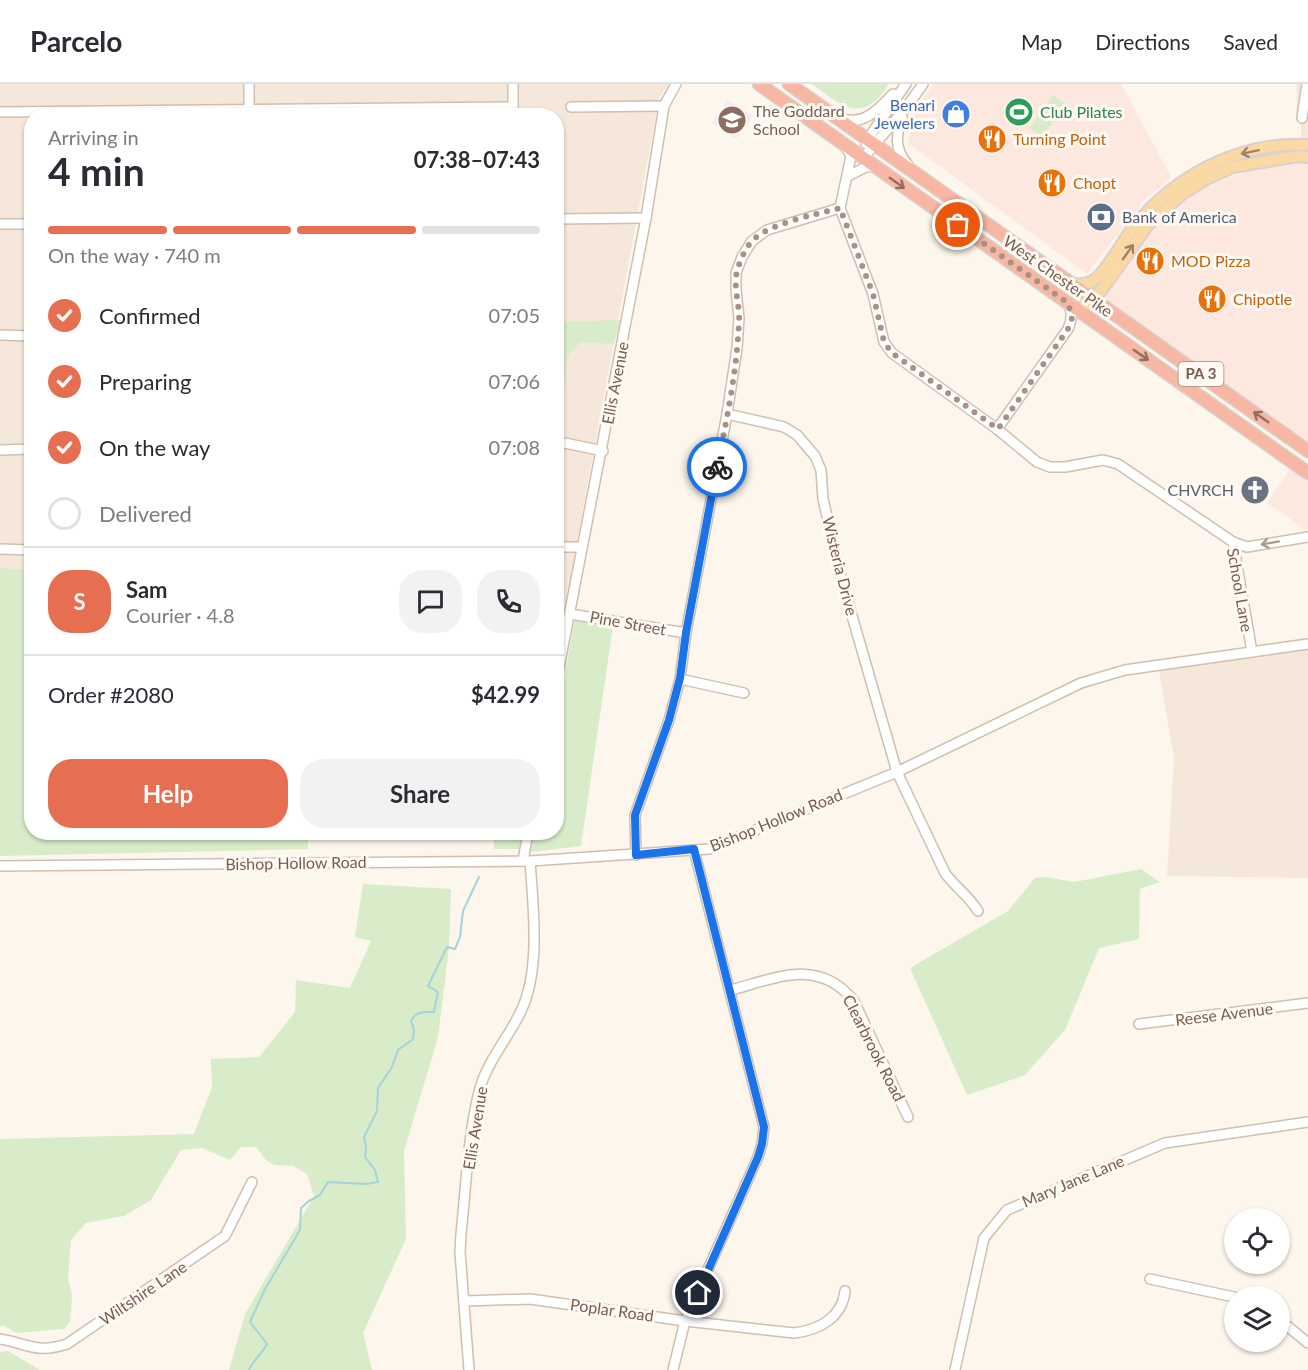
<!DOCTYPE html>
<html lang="en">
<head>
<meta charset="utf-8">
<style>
  body { margin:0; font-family:Lato,sans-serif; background:#f2f2f3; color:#2b2b33; height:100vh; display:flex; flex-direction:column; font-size:22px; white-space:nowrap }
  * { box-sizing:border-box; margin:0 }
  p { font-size:20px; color:#7c7c81 }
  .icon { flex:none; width:33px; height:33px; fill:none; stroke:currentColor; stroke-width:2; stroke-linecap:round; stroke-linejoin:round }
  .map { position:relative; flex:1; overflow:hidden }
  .details { position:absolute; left:24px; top:24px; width:540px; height:732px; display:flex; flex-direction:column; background:#fff; border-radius:24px; box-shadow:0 2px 4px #0004 }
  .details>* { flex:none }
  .tools { position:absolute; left:1224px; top:1124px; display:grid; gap:12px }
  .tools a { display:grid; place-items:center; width:66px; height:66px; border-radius:50%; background:#fff; box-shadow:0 2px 4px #0004; font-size:30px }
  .pin { position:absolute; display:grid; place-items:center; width:51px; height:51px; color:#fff; margin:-26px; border:3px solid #fff; border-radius:50%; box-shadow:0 2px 6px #0007 }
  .courier { position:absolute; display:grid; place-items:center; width:60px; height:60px; margin:-30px; border:4px solid #1a73e8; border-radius:50%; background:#fff; color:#222; box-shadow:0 2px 8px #0007 }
  .summary em { font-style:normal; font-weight:700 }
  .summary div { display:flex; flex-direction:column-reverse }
  .summary { display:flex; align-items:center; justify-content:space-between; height:102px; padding:0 24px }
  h1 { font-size:39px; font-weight:700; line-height:45px }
  .bar { display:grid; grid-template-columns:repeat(4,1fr); gap:9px 6px; align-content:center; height:72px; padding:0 24px }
  .bar i { height:8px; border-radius:4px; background:#e1e1e2 }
  .bar .selected { background:#e76f51 }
  .bar p { grid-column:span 4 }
  .line { display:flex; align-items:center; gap:15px; padding:0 24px; border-top:2px solid #e1e1e2 }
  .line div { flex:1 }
  .round { display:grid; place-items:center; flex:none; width:63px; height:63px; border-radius:24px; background:#f2f2f3 }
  ol { padding:0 24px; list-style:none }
  li { display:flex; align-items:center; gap:18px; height:66px }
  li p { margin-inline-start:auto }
  li .icon { padding:6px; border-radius:50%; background:#e76f51; color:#fff; stroke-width:4 }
  li:last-child { color:#7c7c81 }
  li i { width:33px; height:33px; border:3px solid #e1e1e2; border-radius:50% }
  .action { display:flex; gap:12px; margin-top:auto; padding:12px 24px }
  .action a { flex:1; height:69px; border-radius:24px; background:#e76f51; color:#fff; font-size:24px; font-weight:700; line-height:69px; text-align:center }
  .action a+a { background:#f2f2f3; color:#2b2b33 }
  header { display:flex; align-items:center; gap:36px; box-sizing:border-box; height:84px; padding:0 30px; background:#fff; border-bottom:2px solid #e1e1e2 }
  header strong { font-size:28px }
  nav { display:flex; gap:33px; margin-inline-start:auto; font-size:21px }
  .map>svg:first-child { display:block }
  .residential { fill:#f5e8da }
  .commercial { fill:#fde8e0 }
  .education { fill:#f3e8fa }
  .green { fill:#d8ecc9 }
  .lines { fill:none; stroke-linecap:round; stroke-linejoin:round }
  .stream { stroke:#a5d3da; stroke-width:2 }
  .minor-casing { stroke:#d1beb0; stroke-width:12 }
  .major-casing { stroke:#dad1cd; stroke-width:14 }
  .highway-casing { stroke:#dad1cd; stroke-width:15 }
  .minor { stroke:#fff; stroke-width:9 }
  .major { stroke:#fbd9a5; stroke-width:10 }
  .highway { stroke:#f7b7a3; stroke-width:12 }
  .oneway { stroke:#a18267 }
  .oneway2 { stroke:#936e5e }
  .oneway3 { stroke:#af9d94 }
  .done { stroke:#a89285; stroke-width:6; stroke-dasharray:0 10.8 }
  .route { stroke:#1a73e8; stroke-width:8 }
  .labels { text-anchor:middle; stroke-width:6; stroke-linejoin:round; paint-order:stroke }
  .shield { fill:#fffaf3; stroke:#a28b7f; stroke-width:1.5 }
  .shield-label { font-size:15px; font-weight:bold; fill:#7a5c4d }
  .shop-label { font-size:16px; fill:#366cbe; stroke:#fffaf3; text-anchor:end }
  .education-label { font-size:16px; fill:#785e54; stroke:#fffaf3; text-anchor:start }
  .leisure-label { font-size:16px; fill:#27864d; stroke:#fffaf3; text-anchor:start }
  .food-label { font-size:16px; fill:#c56008; stroke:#fffaf3; text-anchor:start }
  .service-label { font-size:16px; fill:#4e5e75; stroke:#fffaf3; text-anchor:start }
  .street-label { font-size:16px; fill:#7a5c4d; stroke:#fffaf3 }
  .worship-label { font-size:16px; fill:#5b616d; stroke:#fffaf3; text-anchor:end }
</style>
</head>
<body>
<header>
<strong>Parcelo</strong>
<nav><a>Map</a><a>Directions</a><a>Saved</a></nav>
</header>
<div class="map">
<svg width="1308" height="1286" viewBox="0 0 1308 1286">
  <rect width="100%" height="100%" fill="#fdf6ec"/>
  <g class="residential">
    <polygon points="0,0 668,0 659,15 565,522 556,521 556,32 32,32 31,486 0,484"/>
    <polygon points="1297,0 1308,0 1308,56 1301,55 1301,43 1296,33"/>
    <polygon points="1308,565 1308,794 1167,792 1174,674 1159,586"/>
  </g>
  <g class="commercial">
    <polygon points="933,0 1121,0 1170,91 1170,96 1147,113 1087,190 908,59 913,30"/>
    <polygon points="1293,77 1308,77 1308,358 1108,217 1105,210 1144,156 1174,125 1204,103 1247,87"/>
    <polygon points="1290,385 1308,398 1308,447 1267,419"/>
  </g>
  <polygon class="education" points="728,16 752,32 736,55 712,39"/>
  <g class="green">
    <path d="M812 0H889C885 6 880 13 874 18 853 36 829 12 812 0Z"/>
    <polygon points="1053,11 1066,20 1042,53 1030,44"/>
    <polygon points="621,236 614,260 581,258 567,272 564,305 557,305 557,238"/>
    <polygon points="0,484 31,486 32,748 308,749 308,765 0,772"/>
    <polygon points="575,535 613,542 581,762 530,768 534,749 556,748 557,632"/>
    <polygon points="494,749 522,749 519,765 494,765"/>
    <polygon points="1141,785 1160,798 1140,805 1139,855 1099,864 1065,946 1025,991 967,1011 910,884 1008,827 1035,794 1045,793 1074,798"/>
    <polygon points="363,800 451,805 449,864 438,953 404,1067 406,1155 363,1249 372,1286 229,1286 245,1230 314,1112 307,1090 293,1082 274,1081 266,1076 256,1063 241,1063 230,1076 202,1064 181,1066 151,1116 124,1132 86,1139 71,1156 68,1195 72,1212 70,1238 64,1245 16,1249 5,1242 0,1242 0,1055 194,1050 212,1003 211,975 259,973 295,928 296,896 350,904 371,857 355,853"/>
    <polygon points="8,1267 40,1286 0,1286 0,1268"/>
  </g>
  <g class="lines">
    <path class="stream" d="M249 1286C253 1276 262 1270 267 1260L250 1238 264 1207 300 1146 301 1124 309 1117 320 1111 328 1098 366 1100 378 1098 375 1086 365 1073 366 1063 364 1053 377 1027 378 1004 392 983 398 966 413 955 414 946 411 937C416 927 424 928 434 928L438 908 428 902 447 863 455 865 460 853 463 827 479 793"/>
    <g class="minor-casing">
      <g id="minor">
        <polyline points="513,0 513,32"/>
        <polyline points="571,23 664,22"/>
        <polyline points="0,28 513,23"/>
        <polyline points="249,31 249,0"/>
        <path d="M839 33C862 44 878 26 893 10"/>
        <path d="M902 33C896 51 894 65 908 81"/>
        <polyline points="1302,34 1307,0"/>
        <polyline points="866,60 867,56 906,0"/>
        <polyline points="846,63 851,72 840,124 873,210 884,258 892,269 997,345 1037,378 1050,383 1065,383 1103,376 1118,380 1233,458 1252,568"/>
        <polyline points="863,74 905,25 923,0"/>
        <polyline points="848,92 866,83 873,82"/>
        <polyline points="556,135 646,134"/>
        <polyline points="0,140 32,140"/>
        <polyline points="0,251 32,252"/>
        <path d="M727 330 784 343 797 351 815 372 821 386 823 415 842 497 897 688 945 789C955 803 969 812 978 827"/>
        <path d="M997 345 1068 245C1072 236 1073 228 1068 219"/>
        <polyline points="556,360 565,359 603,367"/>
        <polyline points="0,366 32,365"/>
        <polyline points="1233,458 1247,463 1308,453"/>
        <polyline points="556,463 582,463"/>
        <polyline points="0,465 32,466"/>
        <polyline points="570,530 686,549"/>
        <polyline points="680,595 744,609"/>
        <polyline points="556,599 646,134 664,22 676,0"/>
        <polyline points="636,771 635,731 669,636 680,595 686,549 727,330 737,264 739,234 736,206 736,189 742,173 752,157 767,146 840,124"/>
        <polyline points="523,777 528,748"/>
        <polyline points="0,782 530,777 709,765 897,688 1081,599 1125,586 1308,560"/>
        <path d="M731 906C776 894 819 873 854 917L908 1033"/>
        <polyline points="1139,940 1308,919"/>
        <polyline points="1150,1195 1234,1213"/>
        <path d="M464 1217 530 1215 685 1237 794 1249C819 1246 842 1234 845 1207"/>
        <polyline points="1280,1236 1308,1259"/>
        <path d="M0 1255C29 1260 36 1270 67 1260L225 1152 252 1098"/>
        <path d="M469 1286 460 1168 461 1150C466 1103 468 1049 480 1004 488 976 509 953 521 927 541 886 533 821 530 777"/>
        <polyline points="673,1286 685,1237 758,1073 762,1060 764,1043 694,766"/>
        <polyline points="955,1286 984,1154 1007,1126 1165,1059 1308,1038"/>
      </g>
    </g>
    <g class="major-casing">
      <g id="major">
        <path d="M1072 200C1080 201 1087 201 1094 196 1107 187 1122 158 1132 145 1174 92 1240 57 1308 61"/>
        <polyline points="1079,227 1101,207 1148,141 1182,110 1206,95 1233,83 1298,72 1308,73"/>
      </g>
    </g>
    <g class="highway-casing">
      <g id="highway">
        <polyline points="759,0 1308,389"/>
        <polyline points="789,0 1308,367"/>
      </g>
    </g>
    <use href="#minor" class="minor"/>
    <use href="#major" class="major"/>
    <use href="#highway" class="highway"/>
  </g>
  <defs><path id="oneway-shaft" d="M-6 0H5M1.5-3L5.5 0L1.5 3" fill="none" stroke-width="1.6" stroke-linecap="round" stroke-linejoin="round" transform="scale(1.5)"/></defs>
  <g class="oneway">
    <use href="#oneway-shaft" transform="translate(1250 68) rotate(168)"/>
    <use href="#oneway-shaft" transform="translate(1128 168) rotate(-55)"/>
  </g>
  <g class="oneway2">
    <use href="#oneway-shaft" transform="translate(897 99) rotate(35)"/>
    <use href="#oneway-shaft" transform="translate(1141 271) rotate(35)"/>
    <use href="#oneway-shaft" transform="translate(1261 333) rotate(-145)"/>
  </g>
  <use class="oneway3" href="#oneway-shaft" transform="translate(1270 459) rotate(170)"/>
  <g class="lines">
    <path class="done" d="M717 383C727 335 737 286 739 237 740 221 733 204 737 187 740 177 744 167 751 158 768 139 815 131 840 124L873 210 884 258 892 269 998 345 1068 245 1072 234 1068 219 958 141"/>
    <polyline class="route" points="698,1209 758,1073 762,1060 764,1043 694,765 636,771 635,731 669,636 680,594 686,549 717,383"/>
  </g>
  <defs>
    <g id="stadium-disc" transform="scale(1.5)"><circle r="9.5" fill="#2e9e5b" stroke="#fffaf3"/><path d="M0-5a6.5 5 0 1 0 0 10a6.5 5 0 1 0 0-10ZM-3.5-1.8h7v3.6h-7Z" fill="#fff"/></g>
    <g id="shop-disc" transform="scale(1.5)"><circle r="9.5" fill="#3f7fe0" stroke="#fffaf3"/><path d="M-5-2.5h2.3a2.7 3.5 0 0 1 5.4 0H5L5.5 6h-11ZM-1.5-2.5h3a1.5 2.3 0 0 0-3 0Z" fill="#fff"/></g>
    <g id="school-disc" transform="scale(1.5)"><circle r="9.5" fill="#8d6e63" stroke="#fffaf3"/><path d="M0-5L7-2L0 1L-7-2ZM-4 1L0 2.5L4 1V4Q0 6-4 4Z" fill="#fff"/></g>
    <g id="restaurant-disc" transform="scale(1.5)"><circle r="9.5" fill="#e8710a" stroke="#fffaf3"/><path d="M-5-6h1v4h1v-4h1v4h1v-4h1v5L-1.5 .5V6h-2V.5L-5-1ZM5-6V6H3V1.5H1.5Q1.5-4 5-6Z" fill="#fff"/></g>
    <g id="bank-disc" transform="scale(1.5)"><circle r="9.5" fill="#5c6f8a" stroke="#fffaf3"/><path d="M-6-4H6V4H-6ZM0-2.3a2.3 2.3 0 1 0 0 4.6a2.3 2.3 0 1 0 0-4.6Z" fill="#fff"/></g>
    <g id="church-disc" transform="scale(1.5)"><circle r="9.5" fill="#6b7280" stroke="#fffaf3"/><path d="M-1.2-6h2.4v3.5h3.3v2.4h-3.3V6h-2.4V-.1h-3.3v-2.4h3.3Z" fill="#fff"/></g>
  </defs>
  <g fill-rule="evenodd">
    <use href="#stadium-disc" x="1019" y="28"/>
    <use href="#shop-disc" x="956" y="30"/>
    <use href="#school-disc" x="732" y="36"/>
    <use href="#restaurant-disc" x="992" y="55"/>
    <use href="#restaurant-disc" x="1052" y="99"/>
    <use href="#bank-disc" x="1101" y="133"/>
    <use href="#restaurant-disc" x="1150" y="177"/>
    <use href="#restaurant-disc" x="1212" y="215"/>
    <use href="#church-disc" x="1255" y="406"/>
  </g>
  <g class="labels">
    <rect class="shield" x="1178.5" y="278" width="45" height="24" rx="4.5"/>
    <g class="shield-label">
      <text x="1201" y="295">PA 3</text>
    </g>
    <g class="shop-label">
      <text x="935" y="27">Benari<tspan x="935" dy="18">Jewelers</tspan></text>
    </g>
    <g class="education-label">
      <text x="753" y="33">The Goddard<tspan x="753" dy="18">School</tspan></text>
    </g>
    <g class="leisure-label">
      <text x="1040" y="34">Club Pilates</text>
    </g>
    <g class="food-label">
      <text x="1013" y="61">Turning Point</text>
      <text x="1073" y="105">Chopt</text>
      <text x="1171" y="183">MOD Pizza</text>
      <text x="1233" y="221">Chipotle</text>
    </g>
    <g class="service-label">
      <text x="1122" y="139">Bank of America</text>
    </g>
    <g class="street-label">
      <text transform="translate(1058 192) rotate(35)" y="6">West Chester Pike</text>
      <text transform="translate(615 299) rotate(-79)" y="6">Ellis Avenue</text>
      <text transform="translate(840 482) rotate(76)" y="6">Wisteria Drive</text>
      <text transform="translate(1240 506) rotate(80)" y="6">School Lane</text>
      <text transform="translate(628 539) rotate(10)" y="6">Pine Street</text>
      <text transform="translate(776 736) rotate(-22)" y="6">Bishop Hollow Road</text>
      <text transform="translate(296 779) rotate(-1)" y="6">Bishop Hollow Road</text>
      <text transform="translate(1224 930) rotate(-7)" y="6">Reese Avenue</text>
      <text transform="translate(874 964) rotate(63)" y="6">Clearbrook Road</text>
      <text transform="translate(475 1044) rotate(-81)" y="6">Ellis Avenue</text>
      <text transform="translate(1073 1097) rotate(-23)" y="6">Mary Jane Lane</text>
      <text transform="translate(143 1209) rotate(-34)" y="6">Wiltshire Lane</text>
      <text transform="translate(612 1226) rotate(8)" y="6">Poplar Road</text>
    </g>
    <g class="worship-label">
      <text x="1234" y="412">CHVRCH</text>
    </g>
  </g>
</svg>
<div class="tools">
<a><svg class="icon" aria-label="locate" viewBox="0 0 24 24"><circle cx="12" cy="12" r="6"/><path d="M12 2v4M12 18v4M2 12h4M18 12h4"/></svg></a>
<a><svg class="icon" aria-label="layers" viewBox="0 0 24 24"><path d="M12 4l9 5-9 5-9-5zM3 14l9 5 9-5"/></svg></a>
</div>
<div class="pin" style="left:958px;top:141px;background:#ea580c"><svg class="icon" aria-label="bag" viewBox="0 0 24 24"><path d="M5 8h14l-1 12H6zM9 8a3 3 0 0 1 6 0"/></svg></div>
<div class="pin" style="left:698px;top:1209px;background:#1f2937"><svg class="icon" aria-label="home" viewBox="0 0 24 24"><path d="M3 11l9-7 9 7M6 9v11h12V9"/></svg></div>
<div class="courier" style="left:717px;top:383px"><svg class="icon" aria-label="bike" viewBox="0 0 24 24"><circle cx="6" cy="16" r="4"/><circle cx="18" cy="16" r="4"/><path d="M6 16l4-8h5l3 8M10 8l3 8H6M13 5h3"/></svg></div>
<section class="details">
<div class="summary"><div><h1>4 min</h1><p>Arriving in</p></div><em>07:38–07:43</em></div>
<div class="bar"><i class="selected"></i><i class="selected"></i><i class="selected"></i><i></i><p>On the way · 740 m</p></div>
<ol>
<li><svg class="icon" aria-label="check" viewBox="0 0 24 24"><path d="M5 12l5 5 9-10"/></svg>Confirmed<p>07:05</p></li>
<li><svg class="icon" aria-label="check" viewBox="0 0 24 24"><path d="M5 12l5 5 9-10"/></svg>Preparing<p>07:06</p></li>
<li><svg class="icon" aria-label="check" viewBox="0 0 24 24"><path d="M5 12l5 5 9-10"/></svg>On the way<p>07:08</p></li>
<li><i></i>Delivered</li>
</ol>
<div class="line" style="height:108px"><b class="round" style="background:#e76f51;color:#fff">S</b><div><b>Sam</b><p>Courier · 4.8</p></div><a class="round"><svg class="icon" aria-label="chat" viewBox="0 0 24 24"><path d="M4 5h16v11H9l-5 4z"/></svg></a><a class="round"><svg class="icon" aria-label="phone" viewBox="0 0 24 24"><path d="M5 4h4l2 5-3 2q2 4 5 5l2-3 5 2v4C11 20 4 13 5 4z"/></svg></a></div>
<div class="line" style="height:78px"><div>Order #2080</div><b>$42.99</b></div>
<div class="action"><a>Help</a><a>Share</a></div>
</section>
</div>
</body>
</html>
